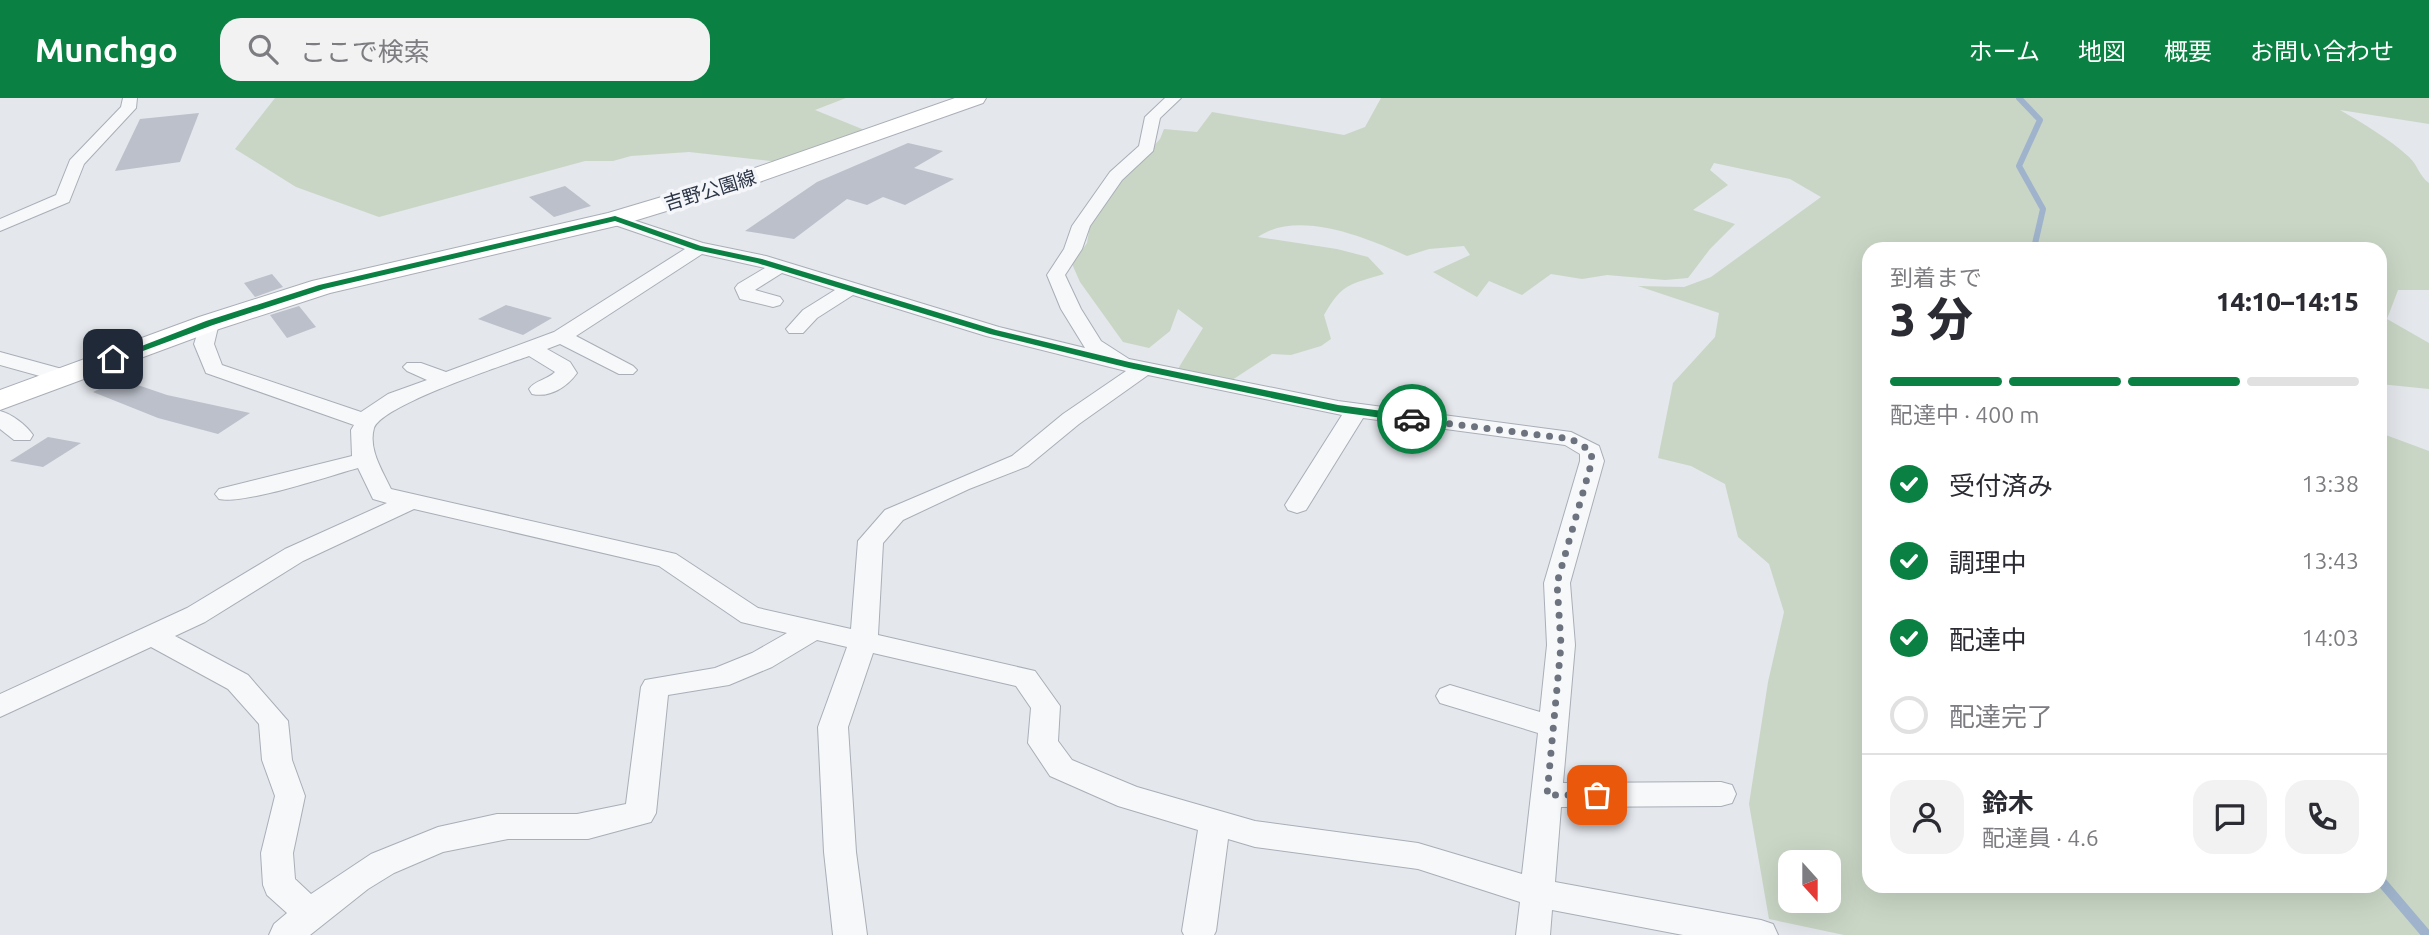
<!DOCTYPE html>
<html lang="ja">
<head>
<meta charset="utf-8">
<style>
  body { margin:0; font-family:Ubuntu,"Noto Sans JP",sans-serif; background:#f2f2f3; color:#2b2b33; height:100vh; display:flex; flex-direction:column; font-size:26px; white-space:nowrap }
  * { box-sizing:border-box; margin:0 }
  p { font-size:23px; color:#7c7c81 }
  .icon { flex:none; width:38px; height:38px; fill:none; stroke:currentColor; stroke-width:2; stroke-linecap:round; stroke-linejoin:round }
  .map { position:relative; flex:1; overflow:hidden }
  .drawer { position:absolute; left:1862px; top:144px; width:525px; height:651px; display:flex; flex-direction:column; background:#fff; border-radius:21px; box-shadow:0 7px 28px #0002 }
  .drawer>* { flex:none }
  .needle { width:46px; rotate:159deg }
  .buttons { position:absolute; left:1778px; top:752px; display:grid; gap:14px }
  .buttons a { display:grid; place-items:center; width:63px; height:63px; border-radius:14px; background:#fff; box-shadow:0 7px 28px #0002; font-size:35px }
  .pin { position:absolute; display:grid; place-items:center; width:60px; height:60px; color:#fff; margin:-30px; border-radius:14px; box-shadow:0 4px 10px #0006 }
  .courier { position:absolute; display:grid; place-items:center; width:70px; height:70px; margin:-35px; border:5px solid #0b8043; border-radius:50%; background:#fff; color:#222; box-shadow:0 2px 9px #0007 }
  .head em { font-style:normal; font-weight:800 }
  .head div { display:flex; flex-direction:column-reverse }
  .head { display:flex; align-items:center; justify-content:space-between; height:119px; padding:0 28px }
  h1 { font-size:46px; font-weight:800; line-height:52px }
  .bar { display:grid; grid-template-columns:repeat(4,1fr); gap:10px 7px; align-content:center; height:84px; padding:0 28px }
  .bar i { height:9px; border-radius:5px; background:#e1e1e2 }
  .bar .active { background:#0b8043 }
  .bar p { grid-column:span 4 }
  .line { display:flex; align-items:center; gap:18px; padding:0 28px; border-top:2px solid #e1e1e2 }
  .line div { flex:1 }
  .round { display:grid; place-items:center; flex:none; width:74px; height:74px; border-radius:21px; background:#f2f2f3 }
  ol { padding:0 28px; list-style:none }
  li { display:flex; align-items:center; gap:21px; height:77px }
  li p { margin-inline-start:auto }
  li .icon { padding:7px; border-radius:50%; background:#0b8043; color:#fff; stroke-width:4 }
  li:last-child { color:#7c7c81 }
  li i { width:38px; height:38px; border:4px solid #e1e1e2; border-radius:50% }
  header { display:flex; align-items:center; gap:42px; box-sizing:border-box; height:98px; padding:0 35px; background:#0b8043; color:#fff }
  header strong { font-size:33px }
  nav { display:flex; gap:38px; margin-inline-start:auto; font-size:24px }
  .search { width:490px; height:63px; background:#f2f2f3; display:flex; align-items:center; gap:18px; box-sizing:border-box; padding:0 24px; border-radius:21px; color:#7c7c81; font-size:26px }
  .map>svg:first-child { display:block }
  .green { fill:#c9d6c5; fill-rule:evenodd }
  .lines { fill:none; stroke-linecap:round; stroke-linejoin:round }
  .stream-far1 { stroke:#9fb4cc; stroke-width:6 }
  .stream { stroke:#9fb4cc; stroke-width:10 }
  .building { fill:#bbc0ca }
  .street-casing { stroke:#a9aeb7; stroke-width:2 }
  .secondary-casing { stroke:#a9aeb7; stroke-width:2 }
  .street { fill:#f7f8fa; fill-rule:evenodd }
  .secondary { fill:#fff; fill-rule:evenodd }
  .route { fill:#0b8043 }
  .done { stroke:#6c737f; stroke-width:7; stroke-dasharray:0 12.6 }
  .labels { text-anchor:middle; stroke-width:7; stroke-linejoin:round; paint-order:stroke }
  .far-street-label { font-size:19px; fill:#2b3445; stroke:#f4f6f9 }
</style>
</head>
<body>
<header>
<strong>Munchgo</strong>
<div class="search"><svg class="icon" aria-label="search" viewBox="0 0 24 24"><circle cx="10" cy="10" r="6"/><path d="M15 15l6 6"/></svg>ここで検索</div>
<nav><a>ホーム</a><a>地図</a><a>概要</a><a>お問い合わせ</a></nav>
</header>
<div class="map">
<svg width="2429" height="837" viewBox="0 0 2429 837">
  <rect width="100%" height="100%" fill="#e4e7ec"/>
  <g class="green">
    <polygon points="275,0 846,0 815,12 867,33 779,64 689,54 631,58 613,63 585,63 379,119 296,89 235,51"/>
    <path d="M1381 0H2429V26L2340 12C2364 26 2388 40 2409 59 2418 67 2419 78 2429 85V192H2398L2387 221 2429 245V291L2380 286V150H1869V788H2380V332L2383 336 2429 353V837H1844L1769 821 1749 706 1768 584 1784 514 1769 466 1738 439 1725 386 1691 368 1658 360 1673 285 1715 239 1719 215 1638 188 1684 189 1711 179 1821 99 1790 81 1714 65 1710 72 1728 87 1693 112 1735 126 1710 151 1688 180 1665 182 1607 177 1582 181 1551 176 1522 197 1489 183 1477 199 1433 174 1470 157 1464 148 1429 151 1407 158C1367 140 1298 111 1258 139L1337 151 1368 159 1384 176C1351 186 1342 185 1324 217L1331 241 1321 248 1291 257 1272 256 1229 284 1176 274 1203 230 1178 211 1170 233 1149 250 1123 244 1080 184 1072 166 1087 145 1092 116 1160 41 1164 31 1197 34 1212 14 1344 37 1365 29ZM1790 765H1829V803H1790Z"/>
  </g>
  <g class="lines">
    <polyline class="stream-far1" points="2019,0 2040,22 2019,68 2043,111 2034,150"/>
    <polyline class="stream" points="2380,782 2427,837"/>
  </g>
  <g class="building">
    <polygon points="199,15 180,64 115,73 140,21"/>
    <polygon points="908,45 943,53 914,70 954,81 905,107 883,99 867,107 847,101 794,141 745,133 817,84"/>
    <polygon points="565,88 591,108 554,119 529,99"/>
    <polygon points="272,176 283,189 255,199 244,185"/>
    <polygon points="506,207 552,220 523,237 478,221"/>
    <polygon points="299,208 316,229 287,240 270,217"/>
    <polygon points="120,281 167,297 250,315 218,336 158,320 93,294"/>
    <polygon points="48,339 81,345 43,369 10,363"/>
  </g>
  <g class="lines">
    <g class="street-casing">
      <g id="street">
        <polygon points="123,0 137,0 136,10 84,66 69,104 0,133 0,121 56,97 70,62 121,9"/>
        <path d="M1165 0H1181L1160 20 1153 53 1122 82 1090 128 1082 151 1065 177 1081 211 1101 243 1129 261 1338 303 1571 334 1599 348 1604 363 1570 485 1575 547 1563 685 1721 684 1732 687 1736 696 1732 705 1721 708 1561 709 1555 784 1761 822 1773 826 1778 837H1683L1552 812 1550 837H1516L1520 804 1418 771 1255 749 1228 741 1216 833 1214 837H1184L1182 833 1198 732 1118 708 1050 678 1028 645 1031 610 1016 588 873 555 848 629 856 754 867 837H833L824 754 818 629 847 549 817 542 772 569 729 587 668 597 656 715 651 724 588 741H508L443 754 394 775 368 791 310 837H269L274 826 287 815 267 797 263 787 261 755 275 698 262 662 259 626 228 591 151 549 0 619V596L187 510 285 451 387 405 373 401 358 370C329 378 243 407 219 401L215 396 219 391 352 358 351 332 354 327 206 275 194 246 202 221H216L219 225 214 246 222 267 361 314 388 296 427 282 407 273 403 269 407 265H421L446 274 554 234 685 151 609 125 606 121 609 117 615 116 703 145 766 158 999 229 1085 250 1061 211 1047 177 1064 151 1072 128 1110 74 1139 48 1145 19ZM702 156 765 170 738 186 735 190 740 201 773 209 780 207 783 203 780 199 755 192 782 175 835 192 803 212 786 231 789 235H803L817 220 853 197 986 238 1126 273 1063 316 1012 358 885 412 858 443 851 531 758 510 676 456 391 391C382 372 368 351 374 330 382 307 501 268 529 258L555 274C547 282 535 282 529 291L532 296C550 300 567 289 577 275L570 264 547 251 560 246 619 276H633L637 272 633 268 576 238ZM1148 277 1342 317 1285 407 1288 412 1297 415 1306 412 1363 320 1565 347 1580 356V363L1544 485 1547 547 1540 614 1450 587 1440 591 1436 598 1440 605 1538 635 1522 776 1418 745 1255 723 1137 689 1072 662 1058 643 1060 608 1035 573 878 537 883 445 903 422 969 391 1028 368 1079 326ZM414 411 659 468 741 524 787 535 752 555 715 570 645 582 641 589 626 706 577 716H497L438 729 371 756 311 796 295 781 293 755 305 698 292 662 288 623 248 577 175 538 205 524 303 463Z"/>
        <polygon points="0,254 73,274 76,279 73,284 65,285 0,267"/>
        <path d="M0 313C12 316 26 327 33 337L30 342H14L0 331Z"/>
      </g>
    </g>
    <g class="secondary-casing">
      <polygon id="secondary" points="955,0 986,0 983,5 748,88 624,126 330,195 219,231 0,312 0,292 199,219 312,183 608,115 732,78"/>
    </g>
    <use href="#street" class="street"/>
    <use href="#secondary" class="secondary"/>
  </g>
  <polygon class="route" points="615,118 701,148 762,161 996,232 1129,264 1338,307 1412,317 1417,321 1412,324 1338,314 1129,270 990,236 757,165 696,152 615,123 324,191 213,227 116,263 108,261 206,223 319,187"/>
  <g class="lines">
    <polyline class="done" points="1412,321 1571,341 1591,353 1592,363 1557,485 1561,547 1547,697 1597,697"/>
  </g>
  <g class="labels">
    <g class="far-street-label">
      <text transform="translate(710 92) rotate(-17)" y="7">吉野公園線</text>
    </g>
  </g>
</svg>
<div class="buttons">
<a><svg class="needle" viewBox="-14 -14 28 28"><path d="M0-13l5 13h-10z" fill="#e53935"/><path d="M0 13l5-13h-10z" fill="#7c7c81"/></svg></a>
</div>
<div class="pin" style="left:1597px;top:697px;background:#ea580c"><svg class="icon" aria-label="bag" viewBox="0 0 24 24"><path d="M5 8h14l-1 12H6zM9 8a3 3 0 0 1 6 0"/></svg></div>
<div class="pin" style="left:113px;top:261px;background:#1f2937"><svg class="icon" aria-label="home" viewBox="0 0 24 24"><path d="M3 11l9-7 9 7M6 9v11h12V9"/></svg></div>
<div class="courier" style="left:1412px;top:321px"><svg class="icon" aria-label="car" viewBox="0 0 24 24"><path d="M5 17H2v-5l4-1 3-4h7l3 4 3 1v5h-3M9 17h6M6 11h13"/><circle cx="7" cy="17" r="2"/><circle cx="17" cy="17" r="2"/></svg></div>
<section class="drawer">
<div class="head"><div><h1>3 分</h1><p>到着まで</p></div><em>14:10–14:15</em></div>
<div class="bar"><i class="active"></i><i class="active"></i><i class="active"></i><i></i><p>配達中 · 400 m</p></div>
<ol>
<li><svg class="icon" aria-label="check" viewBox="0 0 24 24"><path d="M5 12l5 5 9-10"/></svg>受付済み<p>13:38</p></li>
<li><svg class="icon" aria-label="check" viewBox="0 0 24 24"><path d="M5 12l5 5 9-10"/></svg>調理中<p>13:43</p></li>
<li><svg class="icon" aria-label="check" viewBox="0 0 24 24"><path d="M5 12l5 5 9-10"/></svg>配達中<p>14:03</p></li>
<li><i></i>配達完了</li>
</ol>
<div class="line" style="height:126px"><a class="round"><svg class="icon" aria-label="person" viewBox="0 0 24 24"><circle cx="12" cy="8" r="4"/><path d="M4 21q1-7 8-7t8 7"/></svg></a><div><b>鈴木</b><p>配達員 · 4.6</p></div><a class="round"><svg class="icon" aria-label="chat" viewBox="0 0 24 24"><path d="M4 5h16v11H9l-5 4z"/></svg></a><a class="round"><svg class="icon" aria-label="phone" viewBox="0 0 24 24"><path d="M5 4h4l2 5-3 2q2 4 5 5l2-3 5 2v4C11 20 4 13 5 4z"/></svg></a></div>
</section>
</div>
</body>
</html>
